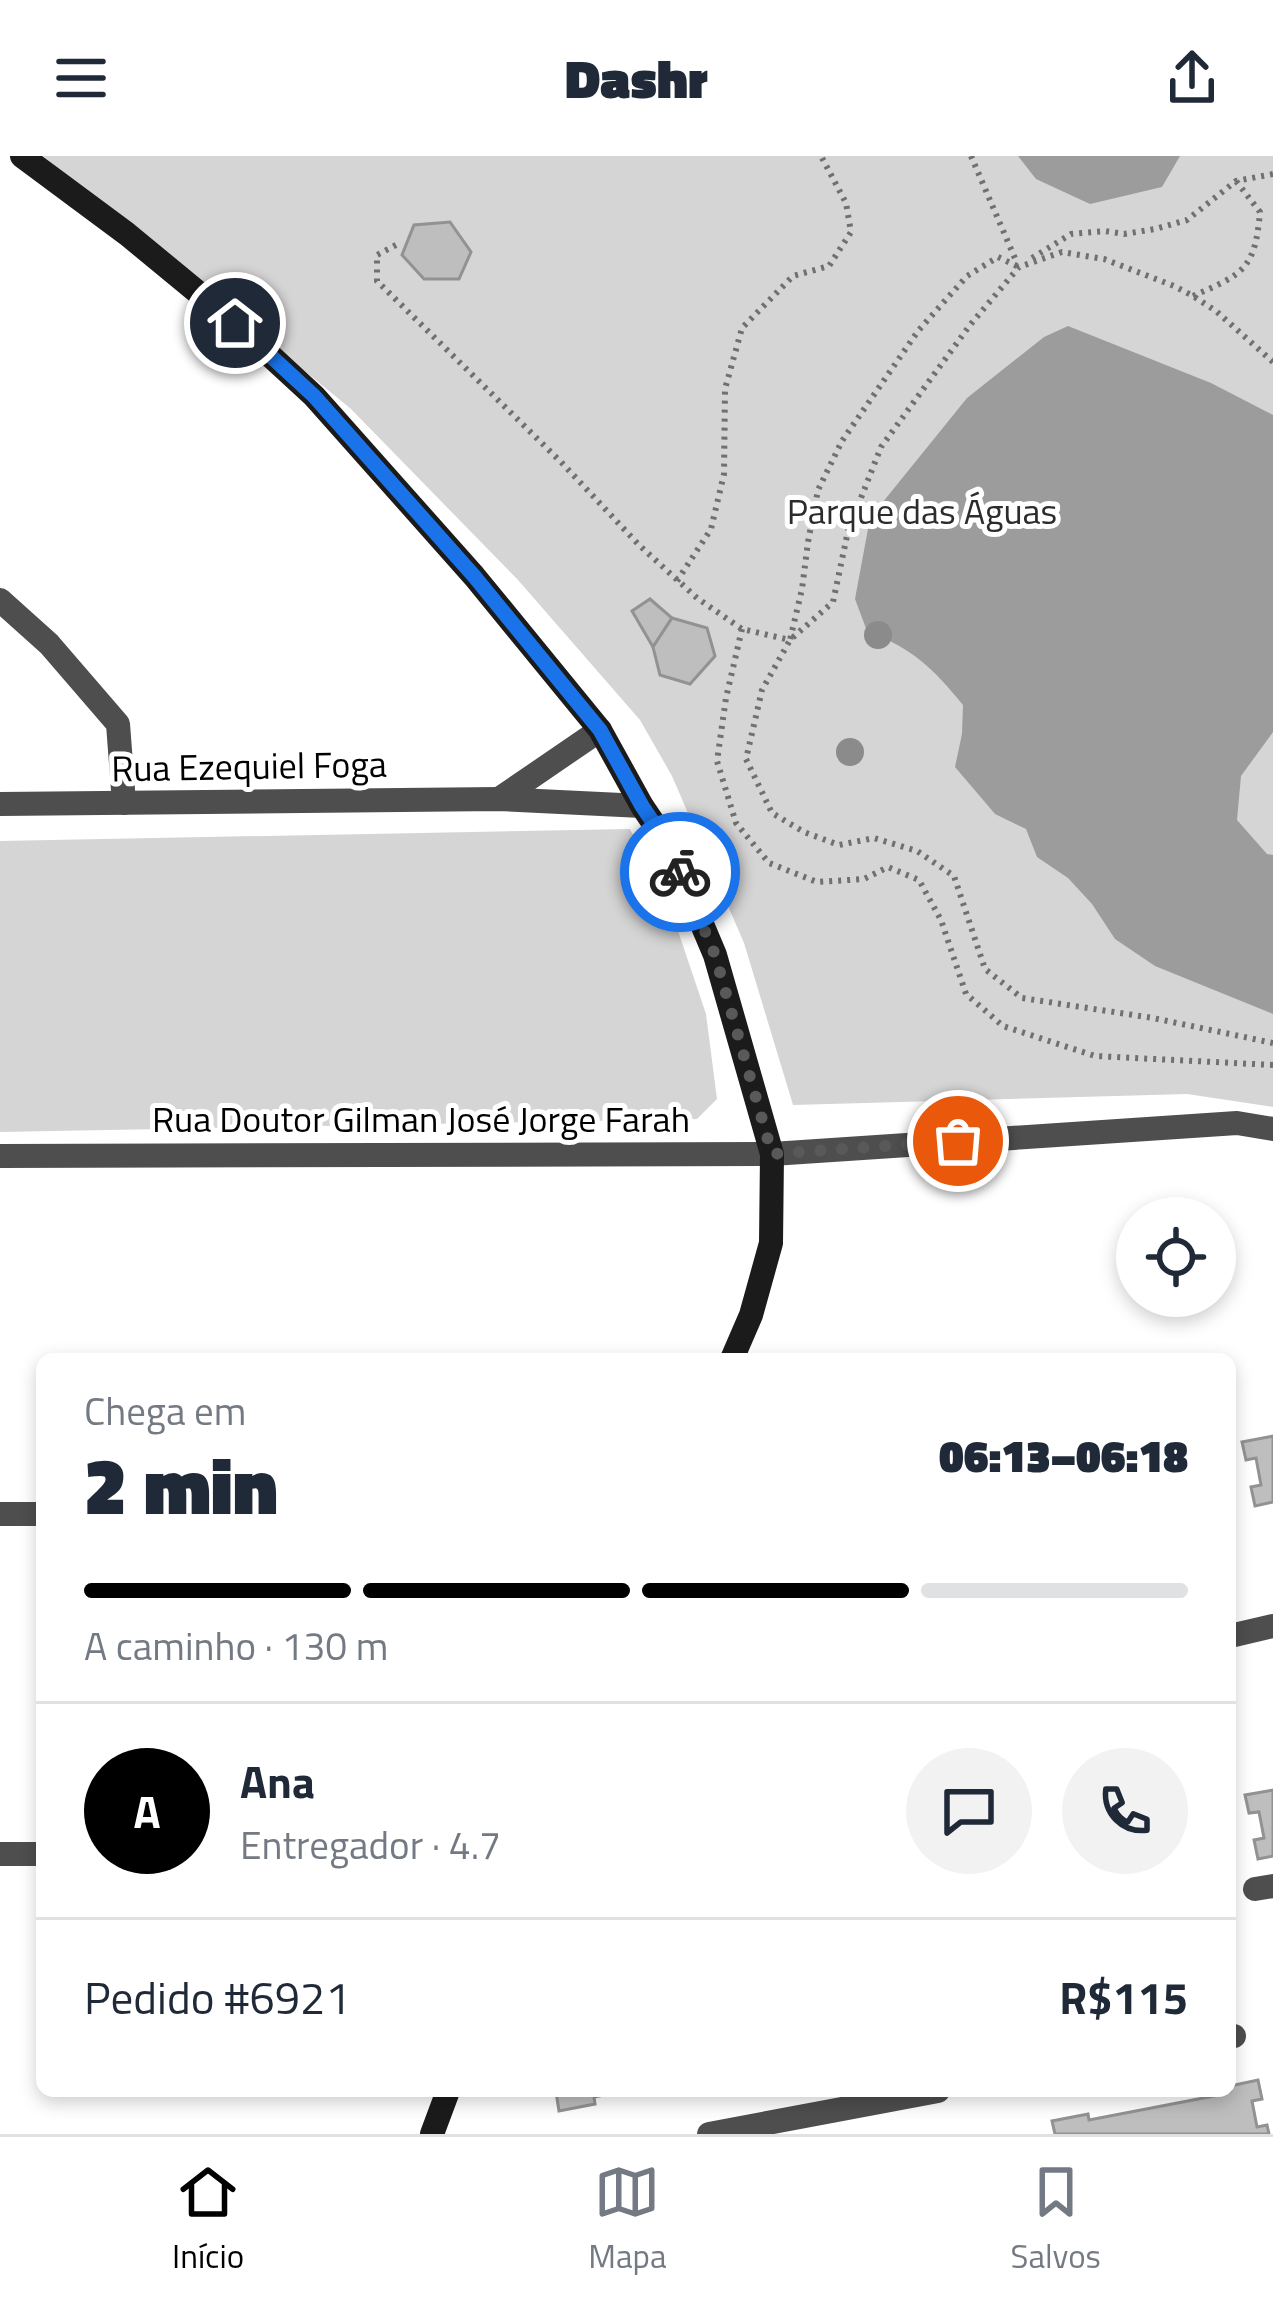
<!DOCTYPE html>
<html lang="pt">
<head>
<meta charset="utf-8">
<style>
  body { margin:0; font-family:"Titillium Web",sans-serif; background:#f2f2f3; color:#1f2937; height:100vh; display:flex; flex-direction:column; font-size:45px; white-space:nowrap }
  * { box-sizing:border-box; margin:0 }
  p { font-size:39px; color:#747a83 }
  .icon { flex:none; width:66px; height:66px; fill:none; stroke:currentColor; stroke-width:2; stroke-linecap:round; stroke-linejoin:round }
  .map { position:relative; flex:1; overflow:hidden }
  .sheet { position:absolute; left:36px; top:1197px; width:1200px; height:744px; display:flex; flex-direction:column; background:#fff; border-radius:18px; box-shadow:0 6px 18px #0003 }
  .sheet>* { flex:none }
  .fabs { position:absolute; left:1116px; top:1041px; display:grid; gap:24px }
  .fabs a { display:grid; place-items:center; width:120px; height:120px; border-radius:50%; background:#fff; box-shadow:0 6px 18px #0003; font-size:60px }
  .pin { position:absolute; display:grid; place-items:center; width:102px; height:102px; color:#fff; margin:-51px; border:6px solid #fff; border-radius:50%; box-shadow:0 3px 12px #0007 }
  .courier { position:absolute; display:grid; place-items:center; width:120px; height:120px; margin:-60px; border:9px solid #1a73e8; border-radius:50%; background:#fff; color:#222; box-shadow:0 3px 15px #0007 }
  .overview em { font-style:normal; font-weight:800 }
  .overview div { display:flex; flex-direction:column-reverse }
  .overview { display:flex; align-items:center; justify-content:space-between; height:204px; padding:0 48px }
  h1 { font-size:78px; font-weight:800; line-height:90px }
  .bar { display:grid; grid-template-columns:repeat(4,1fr); gap:18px 12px; align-content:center; height:144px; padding:0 48px }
  .bar i { height:15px; border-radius:9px; background:#e0e1e3 }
  .bar .on { background:#000 }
  .bar p { grid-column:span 4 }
  .line { display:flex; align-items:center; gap:30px; padding:0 48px; border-top:3px solid #e0e1e3 }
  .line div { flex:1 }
  .round { display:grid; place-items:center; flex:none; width:126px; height:126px; border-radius:63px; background:#f2f2f3 }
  header { display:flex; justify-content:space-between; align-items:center; height:156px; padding:0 48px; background:#fff; font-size:54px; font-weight:800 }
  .tabs { display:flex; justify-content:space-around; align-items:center; height:168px; border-top:3px solid #e0e1e3; background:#fff; font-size:33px; color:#747a83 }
  .tabs a { display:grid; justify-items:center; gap:6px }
  .tabs .on { color:#000 }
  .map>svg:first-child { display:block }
  .green { fill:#d5d5d5 }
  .water { fill:#9c9c9c }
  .building { fill:#bebebe; stroke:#929292; stroke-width:3 }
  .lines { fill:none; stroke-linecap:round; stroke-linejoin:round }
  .path { stroke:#707070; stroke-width:6; stroke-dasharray:3 6; stroke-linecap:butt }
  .street { stroke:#4e4e4e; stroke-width:24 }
  .secondary { stroke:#1b1b1b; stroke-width:24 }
  .tree { fill:#8b8b8b }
  .done { stroke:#595959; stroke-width:12; stroke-dasharray:0 21.6 }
  .route { stroke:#1a73e8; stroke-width:15 }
  .labels { text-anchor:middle; stroke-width:10; stroke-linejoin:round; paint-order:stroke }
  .park-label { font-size:36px; fill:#2c2c2c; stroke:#fff }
  .street-label { font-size:36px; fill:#000; stroke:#fff }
</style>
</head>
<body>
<header><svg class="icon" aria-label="menu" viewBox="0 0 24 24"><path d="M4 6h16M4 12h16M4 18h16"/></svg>Dashr<svg class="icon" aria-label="share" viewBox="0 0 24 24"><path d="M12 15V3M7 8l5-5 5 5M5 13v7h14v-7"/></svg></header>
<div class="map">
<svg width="1273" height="1978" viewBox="0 0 1273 1978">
  <rect width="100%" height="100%" fill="#fff"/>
  <g class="green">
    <polygon points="43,0 1273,0 1273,951 1187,938 793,949 744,787 672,620 640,564 518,424 351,253"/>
    <polygon points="630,673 672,757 706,858 717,943 697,963 0,976 0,685"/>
  </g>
  <g class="water">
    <polygon points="1018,0 1180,0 1162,31 1090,48 1036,23"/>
    <path d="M1068 170 1211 227 1273 259V576L1241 620 1237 664 1267 698 1273 699V858L1155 810 1115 783 1092 748 1068 722 1037 701 1026 673 995 658 955 611 962 578 963 549C932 511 913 493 867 475L855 443 870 362 967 242 1044 181Z"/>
  </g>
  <g class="building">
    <polygon points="450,66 471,96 459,123 424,123 402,99 414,69"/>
    <polygon points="650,443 672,462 653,491 632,455"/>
    <polygon points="672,462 707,472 715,500 690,528 660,519 653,491"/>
    <polygon points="1273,1280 1273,1346 1255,1350 1251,1331 1261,1329 1256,1302 1246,1304 1242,1286"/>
    <polygon points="1273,1634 1273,1700 1258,1703 1254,1684 1264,1682 1259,1656 1249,1657 1245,1639"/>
    <polygon points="1258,1924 1262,1943 1252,1945 1257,1971 1267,1969 1269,1978 1055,1978 1052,1965 1088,1958 1089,1964 1224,1938 1223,1935 1230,1935 1230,1930"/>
    <polygon points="625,1935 594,1941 595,1948 559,1955 556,1936"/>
  </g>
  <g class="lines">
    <g class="path">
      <polyline points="971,0 1017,107"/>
      <polyline points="396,89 377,99 377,125 561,306 639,389 697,442 742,473 790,484 802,433 808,386 818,334 842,285 918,175 967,120 998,101 1019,111"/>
      <polyline points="1032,102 1071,78 1105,75 1124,78 1155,73 1187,64 1236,25 1273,18"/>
      <path d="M1193 140C1243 118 1255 114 1260 56L1236 25"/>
      <polyline points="1273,206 1216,155 1193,140 1174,130 1104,103 1062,96 1019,111 970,169 881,291 848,375 833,446 790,484 762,534 746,603 772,657 804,676 839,689 874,682 917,695 954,720 985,813 1022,842 1153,862 1273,887"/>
      <polyline points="677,425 711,373 724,318 725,233 742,172 793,120 829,110 851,76 846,47 821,0"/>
      <polyline points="742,473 726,542 717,605 736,667 769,707 817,726 864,723 888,711 919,724 941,764 966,838 1003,870 1095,900 1273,909"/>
    </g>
    <g class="street">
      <polyline points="0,444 49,488 118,568 124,647"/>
      <polyline points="499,643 600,574"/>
      <polyline points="0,648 499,643 642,650"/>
      <polyline points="0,1000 772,998 1237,967 1273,973"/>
      <polyline points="0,1358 42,1358"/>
      <polyline points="1230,1480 1273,1470"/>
      <polyline points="0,1698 42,1698"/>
      <polyline points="1255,1733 1273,1730"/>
      <polyline points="1230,1880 1234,1880"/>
      <polyline points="709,1978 938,1935"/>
    </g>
    <g class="secondary">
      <polyline points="22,0 127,78 235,167 314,240 474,420 600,574 642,650 669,690 715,799 772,998 771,1087 751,1159 732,1203"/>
      <polyline points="432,1978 448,1935"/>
    </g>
  </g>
  <g class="tree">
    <circle cx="878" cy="479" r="14"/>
    <circle cx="850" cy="596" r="14"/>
  </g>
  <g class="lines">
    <polyline class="done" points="680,716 715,799 772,998 958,985"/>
    <polyline class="route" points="235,167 314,240 474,420 572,540 600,574 642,650 669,690 680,716"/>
  </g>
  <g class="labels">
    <g class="park-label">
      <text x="922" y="368">Parque das Águas</text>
    </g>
    <g class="street-label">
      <text transform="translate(249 610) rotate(-1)" y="13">Rua Ezequiel Foga</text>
      <text x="421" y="976">Rua Doutor Gilman José Jorge Farah</text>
    </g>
  </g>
</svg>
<div class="fabs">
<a><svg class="icon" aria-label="locate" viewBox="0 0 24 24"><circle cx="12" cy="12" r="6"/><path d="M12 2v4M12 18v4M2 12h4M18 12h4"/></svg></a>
</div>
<div class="pin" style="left:958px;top:985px;background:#ea580c"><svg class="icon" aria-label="bag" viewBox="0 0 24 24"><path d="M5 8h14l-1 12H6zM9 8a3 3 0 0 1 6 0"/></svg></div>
<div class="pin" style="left:235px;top:167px;background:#1f2937"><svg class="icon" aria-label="home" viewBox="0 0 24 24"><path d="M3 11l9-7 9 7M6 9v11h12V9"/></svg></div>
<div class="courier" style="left:680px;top:716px"><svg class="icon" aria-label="bike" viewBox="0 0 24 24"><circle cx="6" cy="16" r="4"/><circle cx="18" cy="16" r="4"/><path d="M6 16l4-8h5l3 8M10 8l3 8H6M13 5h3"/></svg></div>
<section class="sheet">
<div class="overview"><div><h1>2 min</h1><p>Chega em</p></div><em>06:13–06:18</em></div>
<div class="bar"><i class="on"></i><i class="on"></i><i class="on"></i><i></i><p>A caminho · 130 m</p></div>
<div class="line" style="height:216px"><b class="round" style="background:#000;color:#fff">A</b><div><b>Ana</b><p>Entregador · 4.7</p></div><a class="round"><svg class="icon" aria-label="chat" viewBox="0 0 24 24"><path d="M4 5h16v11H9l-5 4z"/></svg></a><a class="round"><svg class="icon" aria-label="phone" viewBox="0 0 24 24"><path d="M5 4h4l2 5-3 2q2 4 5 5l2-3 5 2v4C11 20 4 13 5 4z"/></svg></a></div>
<div class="line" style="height:156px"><div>Pedido #6921</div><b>R$115</b></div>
</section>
</div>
<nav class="tabs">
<a class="on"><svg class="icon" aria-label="home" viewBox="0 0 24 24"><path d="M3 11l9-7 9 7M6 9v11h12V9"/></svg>Início</a>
<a><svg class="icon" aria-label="map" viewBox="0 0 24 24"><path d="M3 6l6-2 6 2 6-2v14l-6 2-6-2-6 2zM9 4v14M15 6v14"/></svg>Mapa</a>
<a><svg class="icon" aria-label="saved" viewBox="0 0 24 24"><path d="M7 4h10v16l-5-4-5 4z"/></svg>Salvos</a>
</nav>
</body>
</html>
